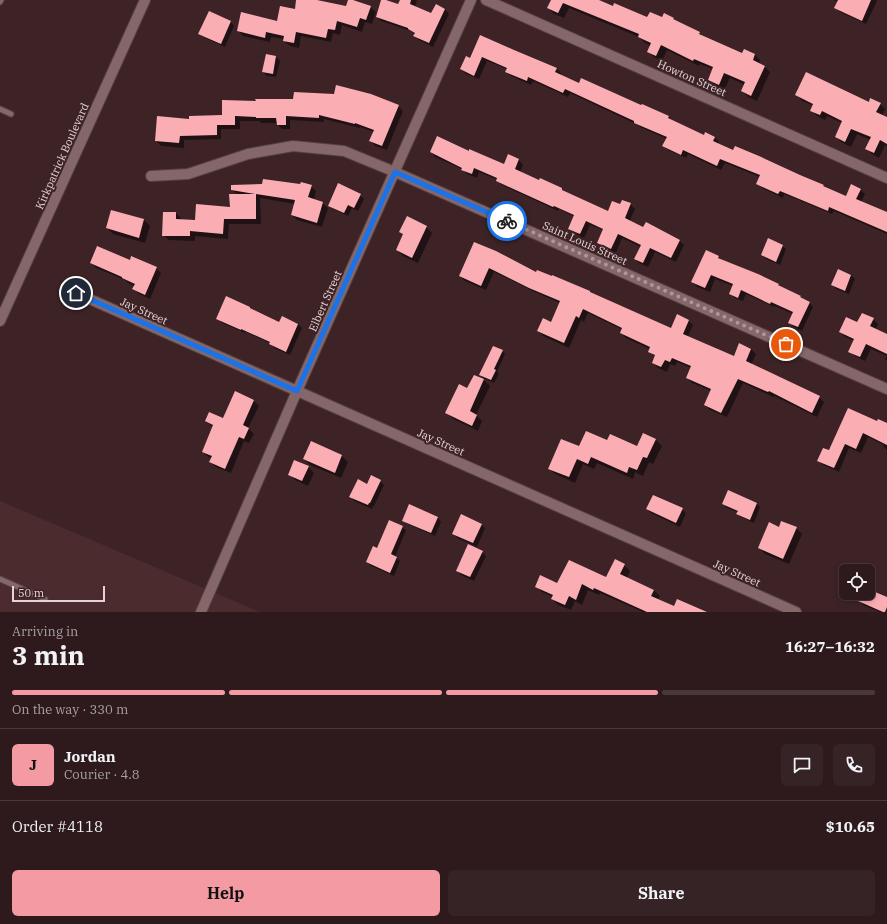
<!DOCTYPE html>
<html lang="en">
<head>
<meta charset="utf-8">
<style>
  body { margin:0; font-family:"IBM Plex Serif",serif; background:#362325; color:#f1f3f6; height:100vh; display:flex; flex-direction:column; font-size:15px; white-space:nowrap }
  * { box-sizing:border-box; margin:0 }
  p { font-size:13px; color:#a7a1a3 }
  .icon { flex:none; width:22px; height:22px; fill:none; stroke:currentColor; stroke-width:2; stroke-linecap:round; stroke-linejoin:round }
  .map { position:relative; height:612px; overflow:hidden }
  .drawer { display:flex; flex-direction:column; background:#2e1a1c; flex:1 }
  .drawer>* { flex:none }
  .fabs { position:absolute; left:839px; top:564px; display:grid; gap:8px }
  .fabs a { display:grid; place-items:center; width:36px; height:36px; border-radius:6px; background:#2e1a1c; box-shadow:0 2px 6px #0003,0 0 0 1px #49383b; font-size:20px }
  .scale { position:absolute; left:12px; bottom:10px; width:93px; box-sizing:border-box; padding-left:4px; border:2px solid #e6d4d5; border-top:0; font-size:11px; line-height:14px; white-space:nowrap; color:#e6d4d5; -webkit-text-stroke:3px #3d2326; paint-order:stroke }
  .pin { position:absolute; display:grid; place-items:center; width:34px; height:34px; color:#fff; margin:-17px; border:2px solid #fff; border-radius:50%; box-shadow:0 1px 4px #0007 }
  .courier { position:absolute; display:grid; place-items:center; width:40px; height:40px; margin:-20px; border:3px solid #1a73e8; border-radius:50%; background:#fff; color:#222; box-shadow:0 1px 5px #0007 }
  .overview em { font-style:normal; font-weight:700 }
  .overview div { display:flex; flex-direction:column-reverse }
  .overview { display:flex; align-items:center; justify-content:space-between; height:68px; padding:0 12px }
  h1 { font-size:26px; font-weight:700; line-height:30px }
  .bar { display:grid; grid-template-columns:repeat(4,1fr); gap:6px 4px; align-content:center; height:48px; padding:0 12px }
  .bar i { height:5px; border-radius:3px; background:#49383b }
  .bar .on { background:#f49aa2 }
  .bar p { grid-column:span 4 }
  .line { display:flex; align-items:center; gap:10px; padding:0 12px; border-top:1px solid #49383b }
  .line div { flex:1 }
  .round { display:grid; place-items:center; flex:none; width:42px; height:42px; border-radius:6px; background:#362325 }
  .cta { display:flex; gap:8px; margin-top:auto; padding:8px 12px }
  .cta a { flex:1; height:46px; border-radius:6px; background:#f49aa2; color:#111; font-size:16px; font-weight:700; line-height:46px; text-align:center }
  .cta a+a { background:#362325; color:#f1f3f6 }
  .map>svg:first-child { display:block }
  .built { fill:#4c2b2e }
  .shadow { fill:#0007 }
  .building { fill:#faaeb4 }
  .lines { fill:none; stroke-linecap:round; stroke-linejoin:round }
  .lane-casing { stroke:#564042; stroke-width:7 }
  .street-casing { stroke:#564042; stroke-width:12 }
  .lane { stroke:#856769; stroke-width:5 }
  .street { stroke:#856769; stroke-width:10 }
  .done { stroke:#ab9698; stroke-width:4; stroke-dasharray:0 7.2 }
  .route { stroke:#1a73e8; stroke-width:5 }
  .labels { text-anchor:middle; stroke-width:4; stroke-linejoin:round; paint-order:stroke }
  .street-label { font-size:11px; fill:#e6d4d5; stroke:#3d2326 }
</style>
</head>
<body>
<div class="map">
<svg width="887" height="612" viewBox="0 0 887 612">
  <rect width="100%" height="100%" fill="#3d2326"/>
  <polygon class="built" points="0,501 260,612 0,612"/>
  <g class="shadow">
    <polygon points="297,0 309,0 347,7 349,0 350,0 370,7 376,12 372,24 365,22 362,32 342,25 340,35 333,33 331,42 301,36 299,48 290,46 284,41 285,39 271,37 270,42 243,36 238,30 277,22 295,10"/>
    <polygon points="401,0 416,0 417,1 415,7 432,15 445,9 449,14 433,47 419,40 414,36 415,34 411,31 381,21 377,17 399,6"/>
    <polygon points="552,0 599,0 599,1 648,18 673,19 676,22 699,33 705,38 743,54 745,50 755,55 760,60 759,64 765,67 770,72 757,101 748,97 742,91 745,85 730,78 725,89 715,85 709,79 713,69 700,64 699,66 667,50 662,61 654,57 648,51 651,46 645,43 639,37 569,8 564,18 554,14 548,8"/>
    <polygon points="834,0 876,0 877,1 866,24 840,12 836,8 838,2"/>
    <polygon points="209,13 231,22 234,26 225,47 203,37 199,34"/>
    <polygon points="481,37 513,51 557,69 561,73 560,76 579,84 669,117 673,122 704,136 705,133 715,138 719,142 718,145 823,186 826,188 846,197 860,189 865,194 861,202 887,213 887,234 834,211 832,214 784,194 783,198 762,188 757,184 760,177 725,163 721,170 688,154 686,158 668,150 664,146 667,139 640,127 636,124 570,93 568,97 533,81 531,85 511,76 506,71 507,69 487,61 479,79 466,74 461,69 471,59"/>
    <polygon points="267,55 276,57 280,61 276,77 267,76 263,72"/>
    <polygon points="797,95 869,103 880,104 885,109 882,116 887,118 887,146 885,145 879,158 872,154 867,149 871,140 857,134 851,147 841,142 836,137 842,123 827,116 825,120 817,116 811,111 814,106 802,101"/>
    <polygon points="398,106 403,111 387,150 375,146 371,141 374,132 360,127 360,128 324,119 324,122 290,120 290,129 282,129 278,125 277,123 261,123 260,121 240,121 240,129 221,129 221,139 184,140 184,148 161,146 156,141 190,120 223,116"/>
    <polygon points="431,152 469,153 504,165 519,160 523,165 520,172 540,182 562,189 566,193 609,212 620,206 630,204 635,209 629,222 644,228 646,224 680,241 684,245 676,262 655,252 648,267 639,263 635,259 641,247 622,238 616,253 603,247 598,242 603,230 590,225 584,238 574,233 569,228 575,217 559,209 558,211 502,185 497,180 498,180 479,172 477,178 467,174 462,169 435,157"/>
    <polygon points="311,186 316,191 314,200 322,203 328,208 322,227 297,220 292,215 295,204 260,198 261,224 229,224 228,239 195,236 195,241 169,240 163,235 176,213 181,218 181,221 196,221 231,208 238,195 232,190"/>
    <polygon points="360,195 364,199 358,211 352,208 348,216 333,209 329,206"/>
    <polygon points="144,220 150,226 145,243 113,234 107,228"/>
    <polygon points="426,227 432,233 418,263 403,256 397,250 404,235 401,232"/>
    <polygon points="474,243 536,273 590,292 593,295 671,330 688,320 693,325 688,337 734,357 751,349 756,354 751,365 819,397 824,402 817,417 774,396 773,397 743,383 727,417 710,410 705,405 711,391 692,383 687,378 691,368 677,362 675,366 670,364 667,372 658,368 653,363 656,357 649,352 650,349 626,338 621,333 623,330 588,313 584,322 581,320 569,348 543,336 538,331 551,323 560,303 535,292 494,272 486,290 465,281 460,276"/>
    <polygon points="782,246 786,249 780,265 766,259 762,255"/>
    <polygon points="719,257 722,260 779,285 783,289 800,297 803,299 809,302 813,307 802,331 794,327 789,322 793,314 775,306 774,307 746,294 743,301 735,298 730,294 733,286 715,279 710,292 697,287 693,282"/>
    <polygon points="130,261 156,268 161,273 150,299 139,294 134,289 135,286 128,283 125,280 96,268 91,263"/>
    <polygon points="838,270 851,275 855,279 849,294 836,289 832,285"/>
    <polygon points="250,307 254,311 280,323 282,317 298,324 302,328 290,355 274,348 270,343 245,332 245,333 222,323 218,319"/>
    <polygon points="873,319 878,324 876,329 887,335 887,361 885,359 887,356 871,349 865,361 855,356 850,351 854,341 845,337 840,331 858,323"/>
    <polygon points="502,351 505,354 497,372 499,374 494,383 483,378 480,375"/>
    <polygon points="474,376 484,380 490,386 476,415 482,421 478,431 453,419 447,413 468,390"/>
    <polygon points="254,401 259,406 248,428 254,434 249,443 244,441 231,473 216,467 210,462 212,458 208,457 203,452 213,427 206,421 224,419"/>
    <polygon points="877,422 887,425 887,450 883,446 884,445 868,437 861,453 849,448 839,472 823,465 819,461 829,452"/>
    <polygon points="656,440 662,446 653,464 649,462 643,476 635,472 633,479 597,463 594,469 583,464 575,483 555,474 549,468 580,448 608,441 638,447"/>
    <polygon points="311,443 342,456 348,462 341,478 310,465 304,459"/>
    <polygon points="308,467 314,473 308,486 295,480 289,474"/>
    <polygon points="380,481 384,485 374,506 373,506 372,509 354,501 351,497 368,485"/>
    <polygon points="756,503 760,507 754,523 741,517 737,514 738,512 727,508 723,504"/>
    <polygon points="647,509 682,509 686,513 680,527 651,513"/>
    <polygon points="438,518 441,522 435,536 407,524 403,520"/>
    <polygon points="481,524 485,528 477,547 457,538 454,534"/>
    <polygon points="402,527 406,530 395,557 400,561 394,576 371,566 367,562 378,549"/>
    <polygon points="796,528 802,534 789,564 765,554 759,548"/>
    <polygon points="482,552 486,556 474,581 461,575 457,571"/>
    <polygon points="615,561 624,565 630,571 627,578 654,590 660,596 658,600 675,607 704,612 643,612 600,593 599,595 588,590 582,605 575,601 571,610 558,605 552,599 553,597 542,592 536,586 607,579"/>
    <polygon points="868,590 887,598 887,612 880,612 863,605 859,601 862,593 868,593"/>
  </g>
  <g class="building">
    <polygon points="296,0 317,0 346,6 348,0 353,0 371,6 366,20 360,18 357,27 337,21 335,30 328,29 326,38 296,32 294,43 283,41 284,36 266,32 265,38 237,31 241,12 277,21 280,6 295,9"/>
    <polygon points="381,0 386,0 398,4 400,0 411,0 410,4 431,13 436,4 445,9 429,43 413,36 415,33 408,29 408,28 376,17"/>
    <polygon points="551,0 599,0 613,6 614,3 647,17 650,12 662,17 664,13 674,18 673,19 700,32 699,34 742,53 744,49 755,54 753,60 765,66 751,96 741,91 745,82 724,73 719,85 708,80 713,67 694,59 693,61 661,45 656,56 647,52 651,43 638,37 639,34 563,3 558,13 547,8"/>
    <polygon points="838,0 871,0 862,21 834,8"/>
    <polygon points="209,11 231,21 221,44 198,34"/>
    <polygon points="480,35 514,50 557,68 555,72 579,83 581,78 641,105 642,104 669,116 668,118 704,135 705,132 715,137 713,141 733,150 735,146 759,156 800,175 824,185 823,186 846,196 851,184 861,189 856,199 887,212 887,232 829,207 828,211 780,191 778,194 756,184 760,175 720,159 717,166 683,150 681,155 662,146 667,137 634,123 634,121 565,89 563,93 528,77 527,81 505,72 507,68 482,57 474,76 460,69 466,56 470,58"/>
    <polygon points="266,54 276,56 273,74 262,72"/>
    <polygon points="806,72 869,102 870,98 881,103 876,112 887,117 887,144 880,140 874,153 865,149 871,137 851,129 845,142 835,137 842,121 822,111 820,115 810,111 813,104 795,95"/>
    <polygon points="336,85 371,94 399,105 382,146 369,141 374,130 355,123 355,124 319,115 319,118 286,116 286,125 277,125 276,118 256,118 256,117 235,116 235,125 217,125 217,135 180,136 179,143 155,141 157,116 189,119 189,116 222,115 222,100 256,101 255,99 293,99 294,92 334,94"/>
    <polygon points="437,136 469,151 469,149 504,164 508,154 519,159 515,169 539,180 540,178 562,188 562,190 608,211 612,201 620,204 622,200 631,203 625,218 643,227 646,222 680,240 671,258 650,248 643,263 634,259 641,245 618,234 611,249 597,243 603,229 586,221 580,234 568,229 574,215 554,206 553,207 496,181 497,178 474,168 472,174 461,170 462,168 430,152"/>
    <polygon points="263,179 300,184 301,182 312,185 308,197 323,202 317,223 291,215 295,200 256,194 256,219 224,219 223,234 190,231 190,236 162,236 163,212 176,212 176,219 195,220 196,204 230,207 229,194 255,194 231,190 231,185 262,184"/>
    <polygon points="338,183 361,194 354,208 348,205 344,213 328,206"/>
    <polygon points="111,210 144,219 139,238 106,228"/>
    <polygon points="407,216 427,226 412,258 396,250 403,234 399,232"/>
    <polygon points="768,238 783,245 776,262 761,255"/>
    <polygon points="474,242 496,251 536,272 537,270 552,276 552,275 590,291 590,292 671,328 677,314 689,320 683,334 734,356 739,343 751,349 746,361 820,396 812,413 769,391 768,392 738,379 721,413 704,405 711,389 686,378 691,366 672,358 670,362 665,360 661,367 652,363 655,355 648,352 650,347 620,333 622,328 583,309 579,318 576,316 564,343 537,331 543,318 551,322 560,301 529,288 489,268 481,286 459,276"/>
    <polygon points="97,246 130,260 131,256 157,267 145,295 132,289 135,284 122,278 122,277 90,263"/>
    <polygon points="706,250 719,256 718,258 758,274 779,284 778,285 801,296 800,297 810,302 798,327 788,323 793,312 771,302 770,304 741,290 738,298 729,294 733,284 711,275 705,288 691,282"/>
    <polygon points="838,269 851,275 845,291 831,285"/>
    <polygon points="226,296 250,307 250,308 279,322 282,316 298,324 286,352 269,344 270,342 241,329 241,330 216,319"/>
    <polygon points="862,313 874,318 870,326 887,334 887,354 866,344 860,357 848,352 854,339 839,332 846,317 857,322"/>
    <polygon points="493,346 503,350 494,369 496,370 491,380 479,375"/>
    <polygon points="474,375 484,379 470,411 477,415 472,426 445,413 459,384 467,388"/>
    <polygon points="235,391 254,400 243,425 249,428 244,439 239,437 225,469 209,462 212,456 202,452 213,425 205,421 209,412 223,418"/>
    <polygon points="848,408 877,421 878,419 887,423 887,445 863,433 856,449 845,444 834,468 817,461 823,448 829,450"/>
    <polygon points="586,431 607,440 610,434 637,446 643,433 656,439 647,458 643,457 637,470 629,467 627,473 591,457 588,464 577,459 569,477 548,469 561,439 579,446"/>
    <polygon points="311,441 342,455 335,473 303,459"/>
    <polygon points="294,460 309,466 302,481 288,475"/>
    <polygon points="371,475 381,480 370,503 369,503 368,505 349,497 358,479 367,484"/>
    <polygon points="728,490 757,503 750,520 736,514 738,511 722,504"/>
    <polygon points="653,495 683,508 676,523 646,509"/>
    <polygon points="409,504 438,517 431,533 402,521"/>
    <polygon points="461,514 482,524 473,543 452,534"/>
    <polygon points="389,520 403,526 391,554 397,557 390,573 366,562 373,546 377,548"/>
    <polygon points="781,521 797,527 783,559 758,548 769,522 779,527"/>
    <polygon points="468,544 483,551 470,577 456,571"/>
    <polygon points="615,559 625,564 620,574 654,590 651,596 674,606 677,599 707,612 647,612 594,588 593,590 582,584 576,600 569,596 565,605 551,599 553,595 535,587 540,575 557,583 569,560 606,577"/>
    <polygon points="868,589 887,597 887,607 885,612 883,612 858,601 861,593 868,593"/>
  </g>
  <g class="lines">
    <g class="lane-casing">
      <g id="lane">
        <polyline points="0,2 1,0"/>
        <polyline points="0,109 11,114"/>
        <polyline points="0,579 45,599"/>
      </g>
    </g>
    <g class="street-casing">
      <g id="street">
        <polyline points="486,0 887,178"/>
        <polyline points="151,176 188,174 248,154 293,146 344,151 395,172 887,389"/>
        <polyline points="76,293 796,612"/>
        <polyline points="0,321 145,0"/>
        <polyline points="201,612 297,391 471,0"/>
      </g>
    </g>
    <use href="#lane" class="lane"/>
    <use href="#street" class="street"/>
  </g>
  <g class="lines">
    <polyline class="done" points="507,221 786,344"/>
    <polyline class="route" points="76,293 297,391 395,172 507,221"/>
  </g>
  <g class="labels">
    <g class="street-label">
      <text transform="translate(692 78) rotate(24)" y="4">Howton Street</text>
      <text transform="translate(62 156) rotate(-66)" y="4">Kirkpatrick Boulevard</text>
      <text transform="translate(585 243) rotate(24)" y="4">Saint Louis Street</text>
      <text transform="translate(325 301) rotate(-66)" y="4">Elbert Street</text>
      <text transform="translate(144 311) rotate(24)" y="4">Jay Street</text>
      <text transform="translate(441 442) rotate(24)" y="4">Jay Street</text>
      <text transform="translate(737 573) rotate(24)" y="4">Jay Street</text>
    </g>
  </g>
</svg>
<div class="fabs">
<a><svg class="icon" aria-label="locate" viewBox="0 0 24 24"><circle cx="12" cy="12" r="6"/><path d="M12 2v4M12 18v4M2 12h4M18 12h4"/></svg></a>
</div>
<div class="scale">50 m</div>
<div class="pin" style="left:786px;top:344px;background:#ea580c"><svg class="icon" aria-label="bag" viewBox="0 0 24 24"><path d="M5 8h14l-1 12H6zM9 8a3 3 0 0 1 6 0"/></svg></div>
<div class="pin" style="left:76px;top:293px;background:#1f2937"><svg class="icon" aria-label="home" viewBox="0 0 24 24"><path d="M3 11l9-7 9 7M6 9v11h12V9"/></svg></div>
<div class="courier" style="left:507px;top:221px"><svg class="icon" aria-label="bike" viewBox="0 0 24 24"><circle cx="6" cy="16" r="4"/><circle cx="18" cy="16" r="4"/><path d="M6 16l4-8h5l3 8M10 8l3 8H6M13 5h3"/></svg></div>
</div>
<section class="drawer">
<div class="overview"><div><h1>3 min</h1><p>Arriving in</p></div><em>16:27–16:32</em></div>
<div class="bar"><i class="on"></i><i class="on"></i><i class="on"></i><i></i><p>On the way · 330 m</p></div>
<div class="line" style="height:72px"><b class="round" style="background:#f49aa2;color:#111">J</b><div><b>Jordan</b><p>Courier · 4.8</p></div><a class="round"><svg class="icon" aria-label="chat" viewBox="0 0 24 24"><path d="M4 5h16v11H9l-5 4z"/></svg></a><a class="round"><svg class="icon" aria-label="phone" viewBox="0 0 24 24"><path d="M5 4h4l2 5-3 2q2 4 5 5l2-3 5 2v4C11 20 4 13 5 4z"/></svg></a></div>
<div class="line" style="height:52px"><div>Order #4118</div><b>$10.65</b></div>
<div class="cta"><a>Help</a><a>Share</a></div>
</section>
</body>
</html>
